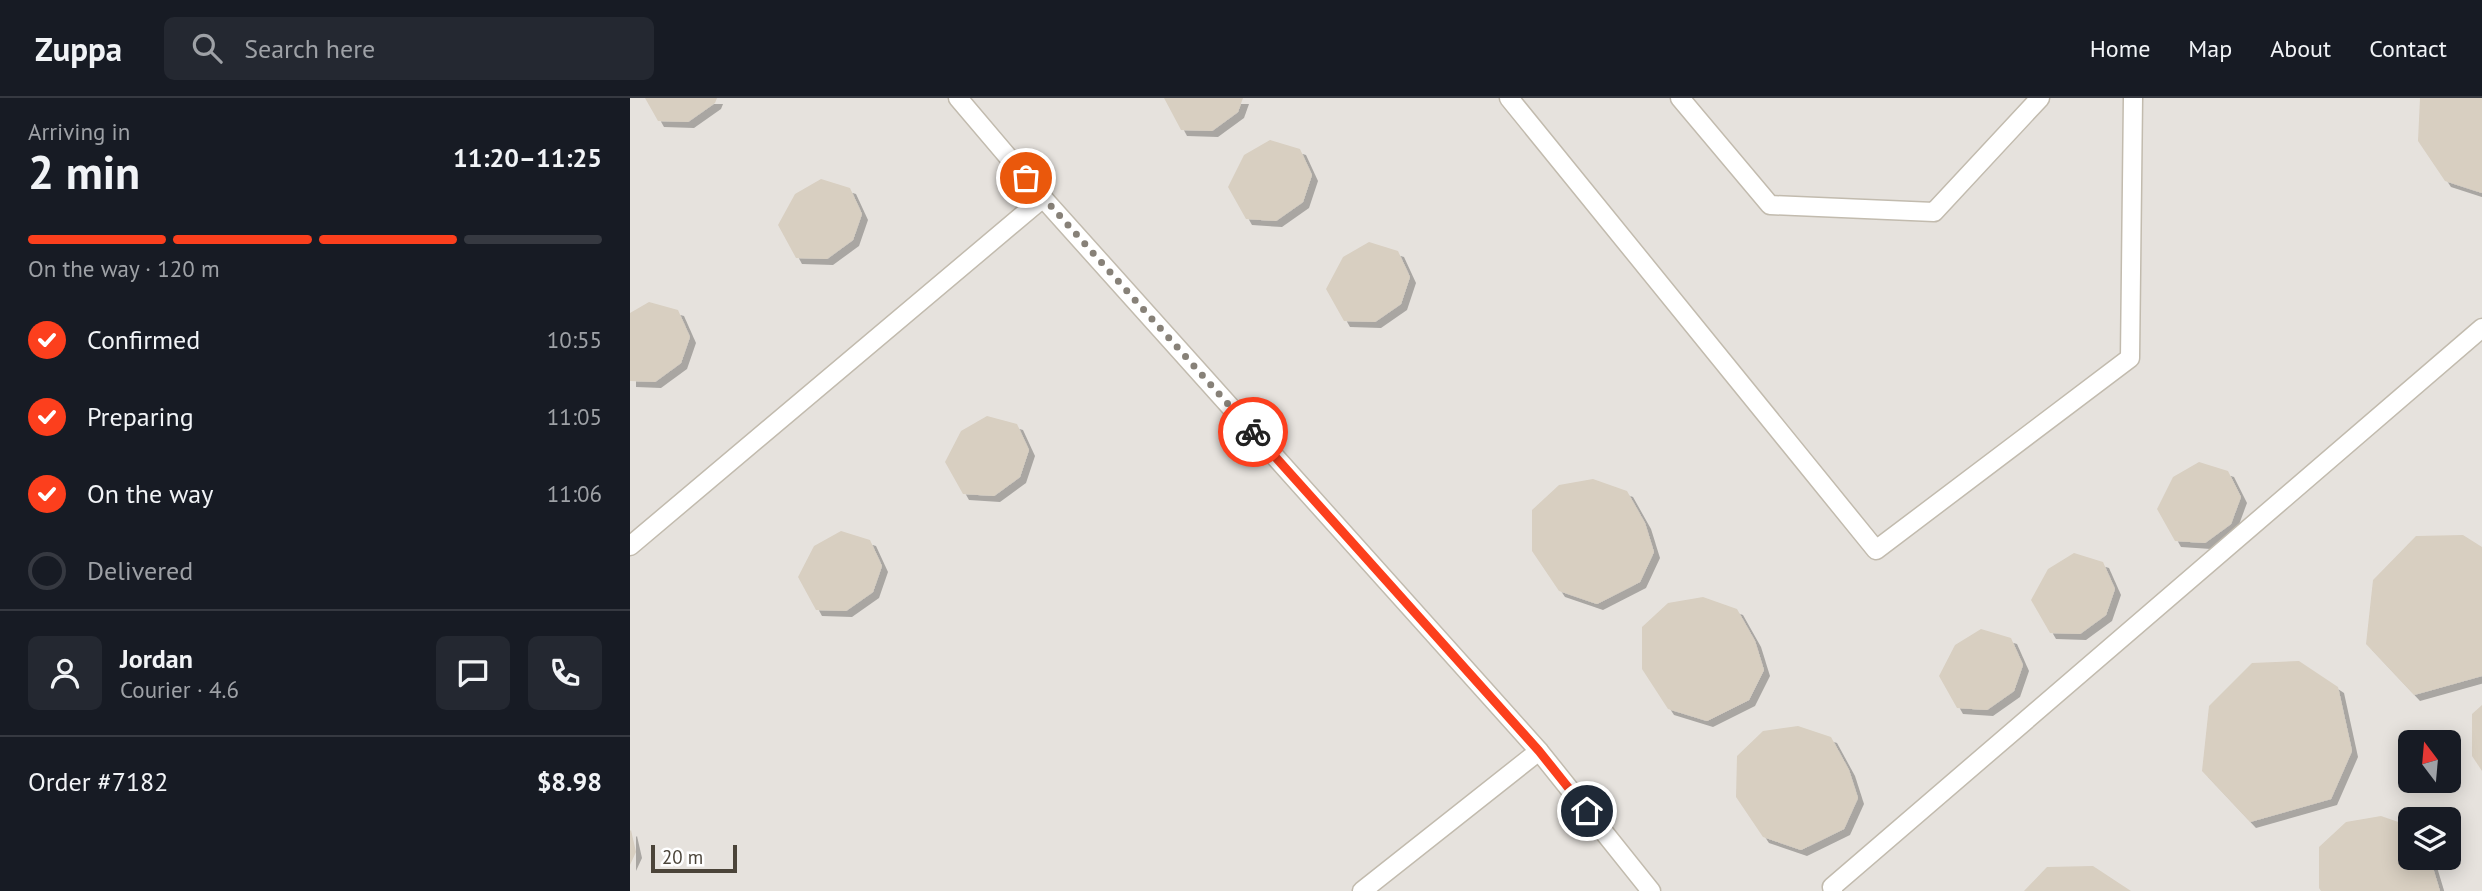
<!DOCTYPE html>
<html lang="en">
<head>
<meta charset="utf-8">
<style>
  body { margin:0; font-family:"PT Sans",sans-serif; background:#242831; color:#f1f3f6; height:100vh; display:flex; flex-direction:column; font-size:26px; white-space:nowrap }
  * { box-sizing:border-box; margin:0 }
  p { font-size:23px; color:#9ea1a6 }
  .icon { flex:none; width:38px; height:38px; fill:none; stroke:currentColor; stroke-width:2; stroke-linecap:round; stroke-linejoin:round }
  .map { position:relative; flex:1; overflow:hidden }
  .drawer { display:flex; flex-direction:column; background:#171b24; width:630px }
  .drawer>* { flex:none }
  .needle { width:46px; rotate:344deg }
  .buttons { position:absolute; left:1768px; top:632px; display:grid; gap:14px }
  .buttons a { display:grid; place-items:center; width:63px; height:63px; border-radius:10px; background:#171b24; box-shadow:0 4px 18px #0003; font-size:35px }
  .scale { position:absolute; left:21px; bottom:18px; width:86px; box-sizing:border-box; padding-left:7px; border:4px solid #4b4439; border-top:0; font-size:19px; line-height:24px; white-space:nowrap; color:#4b4439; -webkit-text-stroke:5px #fff; paint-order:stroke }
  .pin { position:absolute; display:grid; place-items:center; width:60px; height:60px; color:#fff; margin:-30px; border:4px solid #fff; border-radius:50%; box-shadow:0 2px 7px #0007 }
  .courier { position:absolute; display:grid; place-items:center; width:70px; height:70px; margin:-35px; border:5px solid #fc3f1d; border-radius:50%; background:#fff; color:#222; box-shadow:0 2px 9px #0007 }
  .summary em { font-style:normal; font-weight:700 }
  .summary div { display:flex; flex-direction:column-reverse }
  .summary { display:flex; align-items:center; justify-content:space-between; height:119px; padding:0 28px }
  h1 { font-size:46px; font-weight:700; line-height:52px }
  .bar { display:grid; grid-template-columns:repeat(4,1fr); gap:10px 7px; align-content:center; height:84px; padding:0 28px }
  .bar i { height:9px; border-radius:5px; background:#363941 }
  .bar .current { background:#fc3f1d }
  .bar p { grid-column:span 4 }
  .line { display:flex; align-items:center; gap:18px; padding:0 28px; border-top:2px solid #363941 }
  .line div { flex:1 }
  .round { display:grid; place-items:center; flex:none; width:74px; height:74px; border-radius:10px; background:#242831 }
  ol { padding:0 28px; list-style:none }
  li { display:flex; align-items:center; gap:21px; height:77px }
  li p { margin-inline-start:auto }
  li .icon { padding:7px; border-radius:50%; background:#fc3f1d; color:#fff; stroke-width:4 }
  li:last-child { color:#9ea1a6 }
  li i { width:38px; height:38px; border:4px solid #363941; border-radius:50% }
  header { display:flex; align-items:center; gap:42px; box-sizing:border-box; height:98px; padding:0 35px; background:#171b24; border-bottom:2px solid #363941 }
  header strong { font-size:33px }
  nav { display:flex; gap:38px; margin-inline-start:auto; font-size:24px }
  .search { width:490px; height:63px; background:#242831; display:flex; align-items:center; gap:18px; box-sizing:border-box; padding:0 24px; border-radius:10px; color:#9ea1a6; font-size:26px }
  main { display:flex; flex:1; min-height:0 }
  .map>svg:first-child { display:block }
  .industrial { fill:#e6e2dd; fill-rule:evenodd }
  .building { fill:#d8cfc1; filter:url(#shadow) }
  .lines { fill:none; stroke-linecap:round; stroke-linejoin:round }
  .lane-casing { stroke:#c2bbae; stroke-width:21 }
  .lane { stroke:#fff; stroke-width:18 }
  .done { stroke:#878178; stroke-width:7; stroke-dasharray:0 12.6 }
  .route { stroke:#fc3f1d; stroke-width:9 }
</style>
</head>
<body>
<header>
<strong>Zuppa</strong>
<div class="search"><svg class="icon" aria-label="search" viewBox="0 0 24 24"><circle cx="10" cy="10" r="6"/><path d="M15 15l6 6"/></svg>Search here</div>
<nav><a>Home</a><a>Map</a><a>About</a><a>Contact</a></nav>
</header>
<main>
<section class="drawer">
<div class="summary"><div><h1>2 min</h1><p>Arriving in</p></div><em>11:20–11:25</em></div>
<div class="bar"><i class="current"></i><i class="current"></i><i class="current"></i><i></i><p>On the way · 120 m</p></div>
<ol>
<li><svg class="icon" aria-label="check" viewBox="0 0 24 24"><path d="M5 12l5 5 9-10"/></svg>Confirmed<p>10:55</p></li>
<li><svg class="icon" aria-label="check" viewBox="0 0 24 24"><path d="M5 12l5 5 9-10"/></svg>Preparing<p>11:05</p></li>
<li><svg class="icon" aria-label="check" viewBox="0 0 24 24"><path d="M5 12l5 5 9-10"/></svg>On the way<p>11:06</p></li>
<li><i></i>Delivered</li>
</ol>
<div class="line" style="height:126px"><a class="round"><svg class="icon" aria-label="person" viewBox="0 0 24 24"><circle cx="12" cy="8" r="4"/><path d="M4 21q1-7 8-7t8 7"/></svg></a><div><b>Jordan</b><p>Courier · 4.6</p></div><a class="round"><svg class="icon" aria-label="chat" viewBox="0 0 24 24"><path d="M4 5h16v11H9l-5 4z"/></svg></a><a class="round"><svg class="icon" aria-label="phone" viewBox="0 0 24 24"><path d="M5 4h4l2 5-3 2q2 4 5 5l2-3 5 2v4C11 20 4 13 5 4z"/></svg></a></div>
<div class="line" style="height:91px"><div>Order #7182</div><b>$8.98</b></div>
</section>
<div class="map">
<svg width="1852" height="793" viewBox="0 0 1852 793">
  <defs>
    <filter id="shadow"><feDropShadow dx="6" dy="6" stdDeviation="0" flood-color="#0004"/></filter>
  </defs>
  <rect width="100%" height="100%" fill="#f6f3ec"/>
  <path class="industrial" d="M0 0H1852V793H0ZM1780 644H1818V682H1780ZM1780 721H1818V760H1780Z"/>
  <g class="building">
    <polygon points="15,0 87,0 85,5 58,24 28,23"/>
    <polygon points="534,0 613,0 608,14 582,33 551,32"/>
    <polygon points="1790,0 1852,0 1852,95 1815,83 1788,43"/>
    <polygon points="640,42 670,51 682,77 673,104 646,123 616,121 598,89 614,57"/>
    <polygon points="191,81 220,90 232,116 223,142 197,161 166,160 148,127 165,96"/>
    <polygon points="739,144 768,153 780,179 771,206 745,224 714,223 696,191 713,159"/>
    <polygon points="19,204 48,212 60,239 51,265 25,284 0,283 0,215"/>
    <polygon points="357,318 387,326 399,352 390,379 364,398 333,396 315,364 331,333"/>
    <polygon points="1569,364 1598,373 1611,399 1601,426 1575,445 1545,443 1527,411 1543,379"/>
    <polygon points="963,381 997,393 1015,425 1024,454 1010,484 967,506 929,493 902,453 902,412 929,387"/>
    <polygon points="211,433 240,442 252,468 243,494 216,513 186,512 168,479 184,448"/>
    <polygon points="1833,437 1852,449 1852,578 1784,597 1736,546 1743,482 1786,438"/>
    <polygon points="1444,455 1473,464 1485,491 1476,517 1450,536 1420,535 1401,502 1418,471"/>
    <polygon points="1073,499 1107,511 1125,543 1134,572 1119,602 1077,623 1038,611 1012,571 1012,529 1038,505"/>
    <polygon points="1351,531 1381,540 1393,567 1384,593 1357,612 1327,610 1309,578 1325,547"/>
    <polygon points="1669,563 1708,589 1722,653 1701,701 1620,724 1572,673 1579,608 1622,565"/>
    <polygon points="1852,607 1852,673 1842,658 1842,616"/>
    <polygon points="1168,628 1201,639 1219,672 1228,700 1214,731 1171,752 1133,739 1106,699 1107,658 1133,633"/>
    <polygon points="1751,718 1780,728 1780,760 1800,760 1810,793 1691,793 1689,790 1689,749 1716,724"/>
    <polygon points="1,732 6,754 0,767 0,733"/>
    <polygon points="1463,768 1501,793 1394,793 1417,769"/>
  </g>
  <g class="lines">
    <g class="lane-casing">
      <g id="lane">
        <polyline points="328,0 413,100 909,653 1021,793"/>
        <polyline points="879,0 1246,452 1500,260 1503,0"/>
        <polyline points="1050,0 1140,107 1304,114 1410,0"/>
        <polyline points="0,448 413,100"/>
        <polyline points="732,793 909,653"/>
        <polyline points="1203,793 1202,789 1852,230"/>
      </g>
    </g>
    <use href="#lane" class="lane"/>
  </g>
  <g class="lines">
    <polyline class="done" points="396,80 623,334"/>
    <polyline class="route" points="623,334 909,653 957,713"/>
  </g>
</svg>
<div class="buttons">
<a><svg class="needle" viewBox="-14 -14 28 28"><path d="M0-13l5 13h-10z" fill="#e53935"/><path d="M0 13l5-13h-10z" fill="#9ea1a6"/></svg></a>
<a><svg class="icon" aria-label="layers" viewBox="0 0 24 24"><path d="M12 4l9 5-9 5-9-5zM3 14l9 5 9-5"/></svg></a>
</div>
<div class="scale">20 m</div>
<div class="pin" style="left:396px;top:80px;background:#ea580c"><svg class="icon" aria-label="bag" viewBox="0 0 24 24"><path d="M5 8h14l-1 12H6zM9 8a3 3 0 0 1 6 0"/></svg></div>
<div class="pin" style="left:957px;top:713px;background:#1f2937"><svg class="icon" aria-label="home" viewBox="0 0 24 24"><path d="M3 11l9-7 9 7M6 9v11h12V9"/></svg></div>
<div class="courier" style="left:623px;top:334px"><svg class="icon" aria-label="bike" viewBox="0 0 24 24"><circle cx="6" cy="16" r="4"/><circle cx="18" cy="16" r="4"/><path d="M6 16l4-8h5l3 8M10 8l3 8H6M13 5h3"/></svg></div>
</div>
</main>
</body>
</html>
